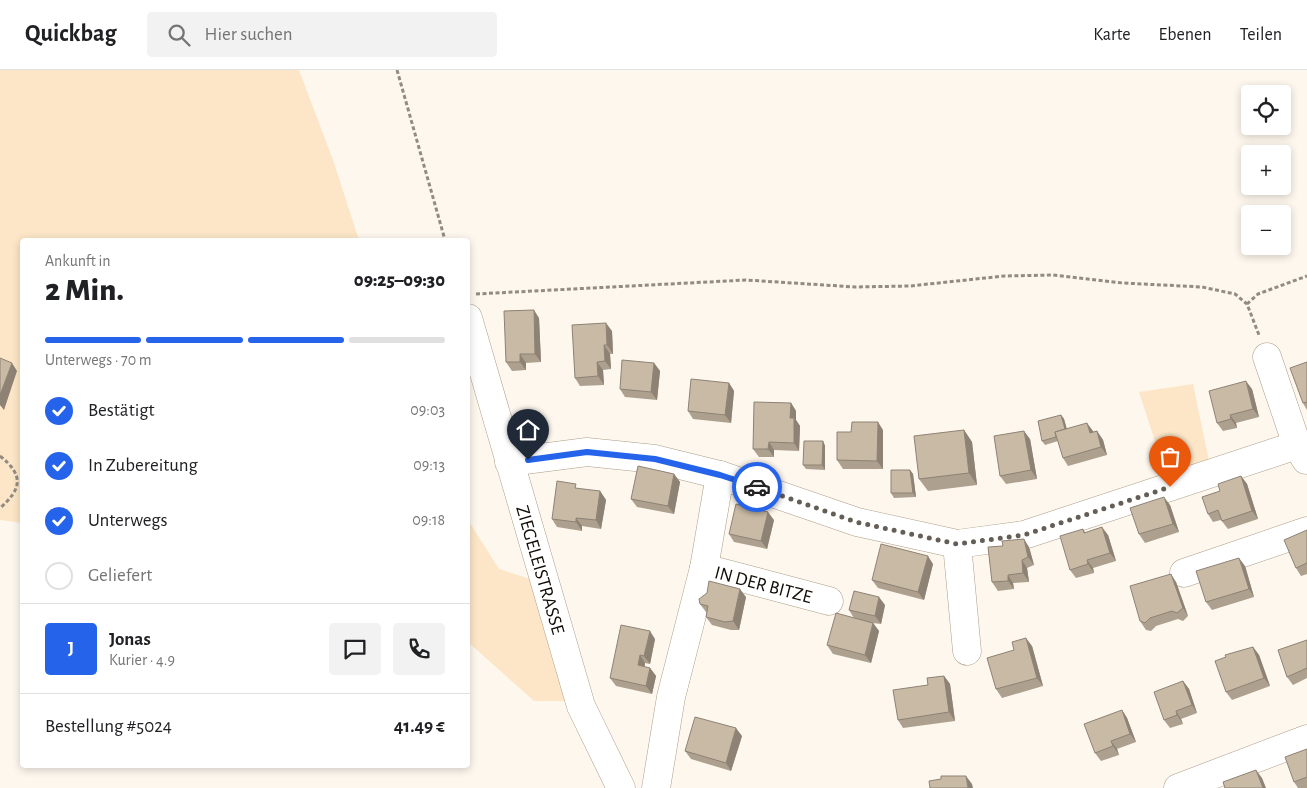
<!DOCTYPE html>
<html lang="de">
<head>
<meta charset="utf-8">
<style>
  body { margin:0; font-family:"Alegreya Sans",sans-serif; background:#f2f2f2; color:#202124; height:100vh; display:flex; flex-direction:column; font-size:19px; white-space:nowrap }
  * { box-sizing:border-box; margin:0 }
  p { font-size:16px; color:#757577 }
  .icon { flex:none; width:28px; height:28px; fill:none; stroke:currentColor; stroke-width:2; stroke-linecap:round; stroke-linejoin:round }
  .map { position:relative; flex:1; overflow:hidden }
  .drawer { position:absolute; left:20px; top:168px; width:450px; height:530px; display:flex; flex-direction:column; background:#fff; border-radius:5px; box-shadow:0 2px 8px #0003 }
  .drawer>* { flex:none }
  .tools { position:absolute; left:1241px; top:15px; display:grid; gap:10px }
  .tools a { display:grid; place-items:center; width:50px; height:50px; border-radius:5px; background:#fff; box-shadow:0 2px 8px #0003; font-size:25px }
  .pin { position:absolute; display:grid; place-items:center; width:42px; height:42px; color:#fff; margin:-51px -21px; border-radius:50% 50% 50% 0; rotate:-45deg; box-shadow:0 0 5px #0007 }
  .pin .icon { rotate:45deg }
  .courier { position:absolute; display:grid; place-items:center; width:50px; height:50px; margin:-25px; border:4px solid #2563eb; border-radius:50%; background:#fff; color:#222; box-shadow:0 1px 6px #0007 }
  .overview em { font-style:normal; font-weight:800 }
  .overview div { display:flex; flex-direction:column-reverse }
  .overview { display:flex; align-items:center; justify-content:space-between; height:85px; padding:0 25px }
  h1 { font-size:32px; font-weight:800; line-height:38px }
  .bar { display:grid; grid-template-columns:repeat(4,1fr); gap:8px 5px; align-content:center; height:60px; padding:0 25px }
  .bar i { height:6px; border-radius:4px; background:#e0e0e0 }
  .bar .selected { background:#2563eb }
  .bar p { grid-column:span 4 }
  .line { display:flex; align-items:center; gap:12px; padding:0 25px; border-top:1px solid #e0e0e0 }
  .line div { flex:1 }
  .round { display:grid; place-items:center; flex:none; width:52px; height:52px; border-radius:5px; background:#f2f2f2 }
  ol { padding:0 25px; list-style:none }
  li { display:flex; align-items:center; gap:15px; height:55px }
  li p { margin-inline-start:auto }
  li .icon { padding:5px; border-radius:50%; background:#2563eb; color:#fff; stroke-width:4 }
  li:last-child { color:#757577 }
  li i { width:28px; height:28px; border:2px solid #e0e0e0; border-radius:50% }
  header { display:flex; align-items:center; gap:30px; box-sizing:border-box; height:70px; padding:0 25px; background:#fff; border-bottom:1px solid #e0e0e0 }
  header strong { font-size:24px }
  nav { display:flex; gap:28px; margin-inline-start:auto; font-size:18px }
  .search { width:350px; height:45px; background:#f2f2f2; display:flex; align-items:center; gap:12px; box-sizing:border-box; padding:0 18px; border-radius:5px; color:#757577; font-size:19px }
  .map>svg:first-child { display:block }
  .green { fill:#fce6c7 }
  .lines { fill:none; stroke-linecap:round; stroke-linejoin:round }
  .minor-casing { stroke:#ac9d89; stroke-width:29 }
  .path { stroke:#918b83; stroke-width:3; stroke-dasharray:4 2.5; stroke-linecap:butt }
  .minor { stroke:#fff; stroke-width:28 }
  .wall { fill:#ada08e }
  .shaded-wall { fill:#8d8274 }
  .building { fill:#c9baa5; stroke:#8d8274 }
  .done { stroke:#645e57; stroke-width:5; stroke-dasharray:0 9 }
  .route { stroke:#2563eb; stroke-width:6 }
  .labels { text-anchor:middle; stroke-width:5; stroke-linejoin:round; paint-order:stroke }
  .street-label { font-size:19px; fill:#110c05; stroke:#fdf7ee }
</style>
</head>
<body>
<header>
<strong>Quickbag</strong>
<div class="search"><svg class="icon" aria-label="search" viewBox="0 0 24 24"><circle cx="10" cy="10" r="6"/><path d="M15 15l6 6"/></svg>Hier suchen</div>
<nav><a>Karte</a><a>Ebenen</a><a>Teilen</a></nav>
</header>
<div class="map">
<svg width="1307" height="718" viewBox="0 0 1307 718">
  <rect width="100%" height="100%" fill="#fdf7ee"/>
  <g class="green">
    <polygon points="0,0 299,0 333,90 359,170 22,170 22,453 0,450"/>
    <polygon points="1193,314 1209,391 1166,405 1139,322"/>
    <polygon points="468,450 499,499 530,509 568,631 534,631 468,572"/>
  </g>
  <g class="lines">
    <g class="minor-casing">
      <g id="minor">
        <path id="s1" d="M468 248 581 636 621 718"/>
        <polyline points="1267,287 1297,375 1306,390"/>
        <polyline points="509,392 587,382 655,389 720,405 857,452 957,474 1024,465 1297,375"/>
        <path id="s2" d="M720 405 704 498 829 531"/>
        <polyline points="957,474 967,581"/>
        <polyline points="1184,503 1307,461"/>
        <polyline points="656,718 671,627 704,498"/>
        <polyline points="1178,718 1307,669"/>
      </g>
    </g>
    <g class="path">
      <polyline points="397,0 445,170"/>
      <polyline points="476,224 746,210 855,217 910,216 1004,206 1053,205 1123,213 1202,217 1235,224 1247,234 1259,265"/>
      <polyline points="1247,234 1258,224 1307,206"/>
      <path d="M0 386C24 405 22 419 0 438"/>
    </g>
    <use href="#minor" class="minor"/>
  </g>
  <g class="wall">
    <polygon points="539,248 541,292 526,293 526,300 512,301 506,292"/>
    <polygon points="612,261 613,284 610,284 611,299 603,300 604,315 580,316 575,308"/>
    <polygon points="1307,292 1307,340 1303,333"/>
    <polygon points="654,293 660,301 657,330 625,327 620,319"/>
    <polygon points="729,313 734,321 731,353 693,349 688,341"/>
    <polygon points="1252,319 1259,347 1236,353 1237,358 1223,361 1217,353"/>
    <polygon points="791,333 796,341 796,350 800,356 799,381 774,380 774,387 759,387 753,379"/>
    <polygon points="1061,345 1064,349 1067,359 1093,361 1093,362 1097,361 1103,370 1107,385 1068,396 1063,388 1058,371 1045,375 1042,371"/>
    <polygon points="883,360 883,399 843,399 837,390 851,362"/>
    <polygon points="964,360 972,372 977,415 928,421 919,409"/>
    <polygon points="1030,369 1037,409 1006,414 1000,406"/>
    <polygon points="823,371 825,376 825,400 806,399 803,395"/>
    <polygon points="910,400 913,404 916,427 894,428 891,423"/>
    <polygon points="674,404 680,412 674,444 637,437 631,429"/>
    <polygon points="1241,406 1247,414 1258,449 1228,459 1221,450 1213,452 1208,444 1220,421"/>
    <polygon points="579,419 600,421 606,430 601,459 582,456 582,461 557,457 552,449"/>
    <polygon points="1170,435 1179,462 1145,473 1139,464"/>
    <polygon points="774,450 767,479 734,472 729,464"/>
    <polygon points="1083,459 1085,462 1108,465 1116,491 1093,498 1094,503 1076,508 1070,500"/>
    <polygon points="1307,460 1307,504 1301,506 1296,498"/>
    <polygon points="1029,477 1034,495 1027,498 1029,512 1013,513 1014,519 998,521 992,512"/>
    <polygon points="933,494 924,530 878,518 872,510"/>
    <polygon points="1245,496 1254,527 1212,540 1206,532"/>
    <polygon points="1176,512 1188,546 1183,551 1178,549 1156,556 1151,561 1146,560 1140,551"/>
    <polygon points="746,527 739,560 731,560 712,555 706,547 707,543 706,542 700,534"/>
    <polygon points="885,535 881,554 873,553 879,561 871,593 833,584 827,575 854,548 849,540"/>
    <polygon points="655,569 650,594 645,593 645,597 650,598 656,606 652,624 616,616 610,608"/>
    <polygon points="1307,570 1307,608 1293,615 1287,607"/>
    <polygon points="1032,576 1043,616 1002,628 996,619 1014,580"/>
    <polygon points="1253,577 1259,585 1270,616 1232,630 1226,622"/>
    <polygon points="944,606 950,614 955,651 903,658 898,650 928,615"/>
    <polygon points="1183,611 1189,619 1197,643 1181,649 1183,654 1170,658 1164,650"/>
    <polygon points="1122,640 1127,648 1136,672 1117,679 1119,685 1101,691 1095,683"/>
    <polygon points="742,666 731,701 691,689 685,681"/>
    <polygon points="1307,679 1307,718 1298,718 1294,712"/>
  </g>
  <g class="shaded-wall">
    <polygon points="534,240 539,248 541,292 535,284"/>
    <polygon points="606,253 612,261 613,284 607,275"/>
    <polygon points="604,275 610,284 611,299 605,291"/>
    <polygon points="520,284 526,293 526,300 520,292"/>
    <polygon points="597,292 603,300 604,315 598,306"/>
    <polygon points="12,293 17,301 4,340 0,335 0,325"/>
    <polygon points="654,293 660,301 657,330 651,322"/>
    <polygon points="1246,311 1252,319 1259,347 1253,339"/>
    <polygon points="729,313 734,321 731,353 725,345"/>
    <polygon points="791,333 796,341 796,350 800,356 799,381 794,373 790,348"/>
    <polygon points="1061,345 1064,349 1069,368 1066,364"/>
    <polygon points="1230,345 1236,353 1237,358 1231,349"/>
    <polygon points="878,352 883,360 883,399 877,391"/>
    <polygon points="1087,353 1093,361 1096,372 1090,363"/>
    <polygon points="964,360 972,372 977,415 969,403"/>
    <polygon points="1024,361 1030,369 1037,409 1031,400"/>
    <polygon points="1097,361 1103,370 1107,385 1101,377"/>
    <polygon points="823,371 825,376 825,400 822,395"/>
    <polygon points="769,372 774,380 774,387 768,379"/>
    <polygon points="910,400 913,404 916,427 913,423"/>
    <polygon points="674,404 680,412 674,444 668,436"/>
    <polygon points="1241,406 1247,414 1258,449 1252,441"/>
    <polygon points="600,421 606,430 601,459 596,450"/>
    <polygon points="1164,427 1170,435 1179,462 1173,454"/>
    <polygon points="768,442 774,450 767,479 761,471"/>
    <polygon points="576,448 582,456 582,461 576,452"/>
    <polygon points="1102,457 1108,465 1116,491 1110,483"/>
    <polygon points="1024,469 1029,477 1034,495 1028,487"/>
    <polygon points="928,486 933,494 924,530 918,522"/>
    <polygon points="1239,488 1245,496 1254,527 1249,519"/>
    <polygon points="1022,490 1027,498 1029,512 1023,503"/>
    <polygon points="1087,490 1093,498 1094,503 1088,494"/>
    <polygon points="1171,504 1176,512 1188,546 1183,538"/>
    <polygon points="1008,505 1013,513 1014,519 1008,511"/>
    <polygon points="740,519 746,527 739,560 733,551"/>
    <polygon points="879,527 885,535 881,554 875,546"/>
    <polygon points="873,553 879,561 871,593 865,585"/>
    <polygon points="650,561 655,569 650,594 644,586"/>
    <polygon points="1026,568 1032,576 1043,616 1037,608"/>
    <polygon points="1253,577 1259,585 1270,616 1264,608"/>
    <polygon points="640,585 645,593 643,603 638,595"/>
    <polygon points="650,598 656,606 652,624 646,616"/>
    <polygon points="944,606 950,614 955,651 949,642"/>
    <polygon points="1183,611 1189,619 1197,643 1192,635"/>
    <polygon points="1122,640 1127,648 1136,672 1130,664"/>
    <polygon points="1176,641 1181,649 1183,654 1177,645"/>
    <polygon points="736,658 742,666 731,701 726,693"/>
    <polygon points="1111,671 1117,679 1119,685 1113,676"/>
    <polygon points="1256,700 1262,708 1266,718 1263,718"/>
    <polygon points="966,706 972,714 973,718 968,718"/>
  </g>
  <g class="building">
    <polygon points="534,240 535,284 520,284 520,292 506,292 504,241"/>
    <polygon points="606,253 607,275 604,275 605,291 597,292 598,306 575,308 572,255"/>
    <polygon points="0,288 12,293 0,325"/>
    <polygon points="622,290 654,293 651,322 620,319"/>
    <polygon points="1307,292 1307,332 1303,333 1290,298"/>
    <polygon points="691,309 729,313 725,345 688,341"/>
    <polygon points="1246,311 1253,339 1230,345 1231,349 1217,353 1209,321"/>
    <polygon points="754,332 791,333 790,348 794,348 794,373 769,372 768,379 753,379"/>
    <polygon points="1061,345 1065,359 1055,362 1056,367 1042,371 1038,351"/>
    <polygon points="852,352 878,352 877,391 837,390 837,362 851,362"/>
    <polygon points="1087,353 1090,363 1097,361 1101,377 1063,388 1055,362"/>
    <polygon points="964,360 969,403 919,409 914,366"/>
    <polygon points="1024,361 1031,400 1000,406 994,366"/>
    <polygon points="804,371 823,371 822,395 803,395"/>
    <polygon points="638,396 674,404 668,436 631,429"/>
    <polygon points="891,400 910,400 913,423 891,423"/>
    <polygon points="1241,406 1252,441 1222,451 1218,440 1208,444 1202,427 1220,421 1218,414"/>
    <polygon points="557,411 576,414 575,418 600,421 596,450 576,448 576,452 552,449"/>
    <polygon points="1164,427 1173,454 1139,464 1130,438"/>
    <polygon points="736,434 768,442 761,471 729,464"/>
    <polygon points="1102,457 1110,483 1087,490 1088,494 1070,500 1060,466 1083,459 1084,463"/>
    <polygon points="1307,460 1307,493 1296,498 1284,470"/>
    <polygon points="1024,469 1028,487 1022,490 1023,503 1008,505 1008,511 992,512 988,477 1003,476 1002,471"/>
    <polygon points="881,474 928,486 918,522 872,510"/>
    <polygon points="1239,488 1249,519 1206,532 1196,501"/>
    <polygon points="1171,504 1183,538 1177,543 1172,541 1150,548 1145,553 1140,551 1130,516"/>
    <polygon points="709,511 740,519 733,551 725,552 706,547 708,536 700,534 699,529 707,523"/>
    <polygon points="854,521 879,527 875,546 849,540"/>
    <polygon points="836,543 873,553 865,585 827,575"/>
    <polygon points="621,555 650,561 644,586 640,585 638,595 650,598 646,616 610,608"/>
    <polygon points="1026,568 1037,608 996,619 987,588 1014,580 1012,572"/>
    <polygon points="1307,570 1307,598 1287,607 1278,580"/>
    <polygon points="1253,577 1264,608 1226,622 1215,591 1226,587 1225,585"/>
    <polygon points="944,606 949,642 898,650 893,620 928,615 927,608"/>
    <polygon points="1183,611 1192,635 1176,641 1177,645 1164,650 1154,622"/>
    <polygon points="1122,640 1130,664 1111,671 1113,676 1095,683 1084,654"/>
    <polygon points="695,647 736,658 726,693 685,681"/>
    <polygon points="1307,679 1307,707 1294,712 1285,687"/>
    <polygon points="1256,700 1263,718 1225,718 1223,712"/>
    <polygon points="941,706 966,706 968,718 930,718 929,711 941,709"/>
  </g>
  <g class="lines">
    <polyline class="done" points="757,417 856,452 957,474 1024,465 1170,417"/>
    <polyline class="route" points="528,390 587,382 655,389 720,405 757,417"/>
  </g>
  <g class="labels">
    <g class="street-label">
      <text dy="7" stroke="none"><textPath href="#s1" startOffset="262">ZIEGELEISTRASSE</textPath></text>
      <text dy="7" stroke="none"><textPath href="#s2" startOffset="156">IN DER BITZE</textPath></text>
    </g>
  </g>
</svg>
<div class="tools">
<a><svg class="icon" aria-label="locate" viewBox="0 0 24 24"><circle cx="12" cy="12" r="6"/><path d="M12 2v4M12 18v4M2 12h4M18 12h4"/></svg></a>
<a>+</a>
<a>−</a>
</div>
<div class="pin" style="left:1170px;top:417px;background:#ea580c"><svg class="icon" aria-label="bag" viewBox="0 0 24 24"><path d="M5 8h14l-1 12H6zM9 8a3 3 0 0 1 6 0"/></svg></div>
<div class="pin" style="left:528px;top:390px;background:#1f2937"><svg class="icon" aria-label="home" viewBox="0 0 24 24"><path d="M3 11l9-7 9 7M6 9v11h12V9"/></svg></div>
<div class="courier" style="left:757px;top:417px"><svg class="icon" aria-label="car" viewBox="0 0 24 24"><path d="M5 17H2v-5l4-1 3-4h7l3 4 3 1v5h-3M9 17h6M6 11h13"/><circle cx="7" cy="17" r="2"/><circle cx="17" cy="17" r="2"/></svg></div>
<section class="drawer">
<div class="overview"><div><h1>2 Min.</h1><p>Ankunft in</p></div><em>09:25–09:30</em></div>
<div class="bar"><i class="selected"></i><i class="selected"></i><i class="selected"></i><i></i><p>Unterwegs · 70 m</p></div>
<ol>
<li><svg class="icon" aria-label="check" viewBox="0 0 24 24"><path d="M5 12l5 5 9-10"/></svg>Bestätigt<p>09:03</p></li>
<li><svg class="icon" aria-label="check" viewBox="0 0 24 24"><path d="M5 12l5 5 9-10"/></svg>In Zubereitung<p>09:13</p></li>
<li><svg class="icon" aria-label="check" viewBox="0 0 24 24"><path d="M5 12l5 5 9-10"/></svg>Unterwegs<p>09:18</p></li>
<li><i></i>Geliefert</li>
</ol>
<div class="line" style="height:90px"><b class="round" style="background:#2563eb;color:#fff">J</b><div><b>Jonas</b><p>Kurier · 4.9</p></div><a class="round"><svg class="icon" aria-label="chat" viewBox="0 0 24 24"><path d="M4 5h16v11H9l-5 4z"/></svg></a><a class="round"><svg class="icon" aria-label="phone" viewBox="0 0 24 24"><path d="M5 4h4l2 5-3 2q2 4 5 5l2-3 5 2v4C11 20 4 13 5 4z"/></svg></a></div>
<div class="line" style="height:65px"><div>Bestellung #5024</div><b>41.49 €</b></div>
</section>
</div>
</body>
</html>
